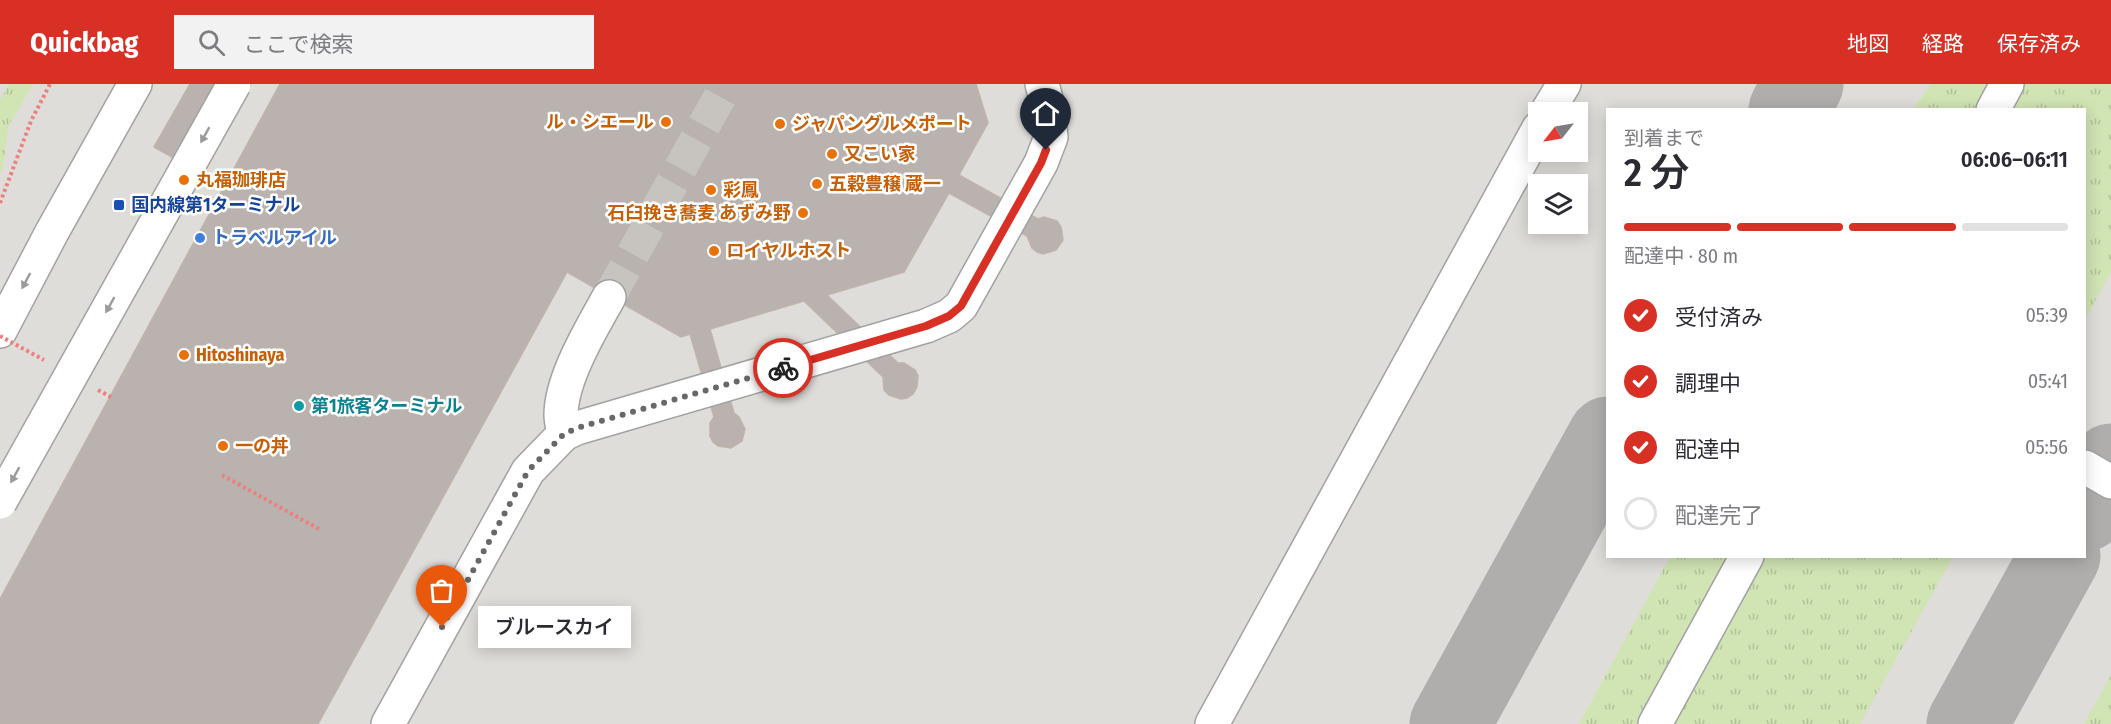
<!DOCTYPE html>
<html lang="ja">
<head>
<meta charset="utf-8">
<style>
  body { margin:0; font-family:"Fira Sans Condensed","Noto Sans JP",sans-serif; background:#f2f2f3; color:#2b2b33; height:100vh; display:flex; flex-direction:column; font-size:22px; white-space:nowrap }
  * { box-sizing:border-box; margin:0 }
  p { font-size:20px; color:#7c7c81 }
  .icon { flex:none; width:33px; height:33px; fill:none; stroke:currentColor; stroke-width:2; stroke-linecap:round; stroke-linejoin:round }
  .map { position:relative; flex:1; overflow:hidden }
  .details { position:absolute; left:1606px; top:24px; width:480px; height:450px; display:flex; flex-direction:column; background:#fff; border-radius:0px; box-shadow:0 3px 15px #0003 }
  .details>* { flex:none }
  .needle { width:39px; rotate:239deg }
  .buttons { position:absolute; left:1528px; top:18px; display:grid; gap:12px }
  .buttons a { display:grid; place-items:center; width:60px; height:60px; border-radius:0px; background:#fff; box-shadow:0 3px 15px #0003; font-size:30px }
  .pin { position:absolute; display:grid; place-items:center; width:51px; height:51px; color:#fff; margin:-62px -26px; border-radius:50% 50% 50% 0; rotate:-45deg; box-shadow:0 0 6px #0007 }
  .pin .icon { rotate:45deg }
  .courier { position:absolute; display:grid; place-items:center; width:60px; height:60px; margin:-30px; border:4px solid #d93025; border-radius:50%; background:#fff; color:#222; box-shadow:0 2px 8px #0007 }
  .bubble { position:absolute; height:42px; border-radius:0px; background:#fff; box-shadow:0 3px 15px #0003; font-size:20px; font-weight:600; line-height:42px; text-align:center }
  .head em { font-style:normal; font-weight:600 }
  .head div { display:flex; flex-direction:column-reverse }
  .head { display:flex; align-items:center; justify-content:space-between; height:102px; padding:0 18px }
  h1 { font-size:39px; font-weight:600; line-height:45px }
  .bar { display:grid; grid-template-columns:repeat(4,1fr); gap:9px 6px; align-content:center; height:72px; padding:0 18px }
  .bar i { height:8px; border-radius:4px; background:#e1e1e2 }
  .bar .current { background:#d93025 }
  .bar p { grid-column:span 4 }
  ol { padding:0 18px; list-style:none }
  li { display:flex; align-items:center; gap:18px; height:66px }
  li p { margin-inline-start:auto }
  li .icon { padding:6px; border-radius:50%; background:#d93025; color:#fff; stroke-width:4 }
  li:last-child { color:#7c7c81 }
  li i { width:33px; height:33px; border:3px solid #e1e1e2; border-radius:50% }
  header { display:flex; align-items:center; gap:36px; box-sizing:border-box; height:84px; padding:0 30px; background:#d93025; color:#fff }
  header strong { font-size:28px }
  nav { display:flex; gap:33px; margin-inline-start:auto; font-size:21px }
  .search { width:420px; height:54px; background:#f2f2f3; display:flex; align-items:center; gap:15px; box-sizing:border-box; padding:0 21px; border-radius:0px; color:#7c7c81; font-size:22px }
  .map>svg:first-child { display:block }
  .airport { fill:#dfddd9; fill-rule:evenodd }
  .grass { fill:url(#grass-tufts) }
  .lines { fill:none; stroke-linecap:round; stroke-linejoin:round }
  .taxiway { stroke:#b0aeac; stroke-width:81 }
  .building { fill:#b9b2ae; stroke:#c0b3ac; stroke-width:1.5 }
  .minor-tunnel { stroke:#c7c4c0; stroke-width:33; stroke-dasharray:33 16; stroke-linecap:butt }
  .minor-casing { stroke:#a2a2a2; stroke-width:36 }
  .path { stroke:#ec807e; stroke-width:4; stroke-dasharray:3 3; stroke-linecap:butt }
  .minor { stroke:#fff; stroke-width:33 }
  .minor-bridge-casing { stroke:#a2a2a2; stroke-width:36; stroke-linecap:butt }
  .path-bridge { stroke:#ec807e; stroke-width:4; stroke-dasharray:3 3; stroke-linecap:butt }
  .minor-bridge { stroke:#fff; stroke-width:33 }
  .oneway { fill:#9b9b9b }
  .done { stroke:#696867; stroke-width:6; stroke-dasharray:0 10.8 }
  .route { stroke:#d93025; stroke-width:8 }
  .food-dot { fill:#e8710a; stroke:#fff; stroke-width:2 }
  .transit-dot { fill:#1a4fb4; stroke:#fff; stroke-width:2 }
  .shop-dot { fill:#3f7fe0; stroke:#fff; stroke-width:2 }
  .culture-dot { fill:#0f9aa8; stroke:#fff; stroke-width:2 }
  .labels { text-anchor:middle; stroke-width:5; stroke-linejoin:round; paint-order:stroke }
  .food-label { font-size:18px; font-weight:bold; fill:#c56008; stroke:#fff; text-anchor:start }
  .transit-label { font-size:18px; font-weight:bold; fill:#164399; stroke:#fff; text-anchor:start }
  .shop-label { font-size:18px; font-weight:bold; fill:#366cbe; stroke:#fff; text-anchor:start }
  .culture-label { font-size:18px; font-weight:bold; fill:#0d838f; stroke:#fff; text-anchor:start }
</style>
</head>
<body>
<header>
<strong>Quickbag</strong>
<div class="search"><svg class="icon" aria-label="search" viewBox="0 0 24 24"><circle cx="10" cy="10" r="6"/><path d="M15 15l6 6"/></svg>ここで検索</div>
<nav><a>地図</a><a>経路</a><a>保存済み</a></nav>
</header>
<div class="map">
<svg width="2111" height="640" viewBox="0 0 2111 640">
  <defs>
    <pattern id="grass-tufts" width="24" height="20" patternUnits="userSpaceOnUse" patternTransform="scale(1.5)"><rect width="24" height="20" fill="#d0e4b4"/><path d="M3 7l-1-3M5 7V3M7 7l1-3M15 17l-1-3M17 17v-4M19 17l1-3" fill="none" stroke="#b2c39a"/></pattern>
  </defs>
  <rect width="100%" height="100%" fill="#f0ede8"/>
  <path class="airport" d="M0 0H2111V640H0ZM1608 26H2085V472H1608ZM1539 28H1578V68H1539ZM1539 100H1578V140H1539Z"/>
  <g class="grass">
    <polygon points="9,0 33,0 8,43 3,84 0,89 0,16"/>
    <polygon points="1931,0 2111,0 2111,188 2085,235 2085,26 1913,26"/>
    <polygon points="1670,473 1953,473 1860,640 1579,640"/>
    <polygon points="2111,591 2111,640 2084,640"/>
  </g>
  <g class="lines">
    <g class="taxiway">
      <polyline points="1789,26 1803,0"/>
      <polyline points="2085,427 2111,380"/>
      <polyline points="1450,640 1608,353"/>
      <polyline points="1967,640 2060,472"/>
    </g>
  </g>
  <g class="building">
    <polygon points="190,0 251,0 200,89 154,63"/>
    <polygon points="280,0 976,0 988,39 959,91 1038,135 1044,133 1057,137 1061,143 1063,156 1056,166 1043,170 1037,168 1032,164 1027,152 949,109 904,188 827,211 898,279 904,279 915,286 918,292 917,303 913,310 907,314 901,315 889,311 884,306 883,293 804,217 710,245 734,329 739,333 745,345 742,357 731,364 718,362 713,358 710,352 710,339 714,333 690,250 681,253 567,188 318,640 0,640 0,515"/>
  </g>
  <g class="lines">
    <polyline class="minor-tunnel" points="609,213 727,0"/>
    <g class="minor-casing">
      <g id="minor">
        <polyline points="1993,26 2007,0"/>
        <polyline points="1547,28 1564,0"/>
        <polyline points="0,247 52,148 135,0"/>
        <path d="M564 350C563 344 561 337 561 331 561 294 592 244 609 213"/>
        <polyline points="2085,383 2111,398"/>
        <polyline points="388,640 528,387 564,350 577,344 926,242 949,232 961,222 1041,79 1051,53 1047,19 1042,0"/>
        <polyline points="1212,640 1539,44"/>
        <polyline points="1655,640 1747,472"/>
      </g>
    </g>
    <g class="path">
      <polyline points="0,119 31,37 50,0"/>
      <polyline points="222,391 319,445"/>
    </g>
    <use href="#minor" class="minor"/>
    <g class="minor-bridge-casing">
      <polyline id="minor-bridge" points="0,418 234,0"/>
    </g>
    <g class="path-bridge">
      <polyline points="0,252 44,276"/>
      <polyline points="98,306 111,313"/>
    </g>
    <use href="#minor-bridge" class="minor-bridge"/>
  </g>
  <defs><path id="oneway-solid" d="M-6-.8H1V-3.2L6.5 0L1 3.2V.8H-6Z" transform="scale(1.5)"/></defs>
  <g class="oneway">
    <use href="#oneway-solid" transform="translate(205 51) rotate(119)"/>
    <use href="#oneway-solid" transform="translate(26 197) rotate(118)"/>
    <use href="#oneway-solid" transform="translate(110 221) rotate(119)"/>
    <use href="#oneway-solid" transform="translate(15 391) rotate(119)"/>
  </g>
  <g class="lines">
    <polyline class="done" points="442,543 528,387 564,350 577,344 783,284"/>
    <polyline class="route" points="783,284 926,242 949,232 961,222 1041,79 1046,66"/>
  </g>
  <g class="food-dot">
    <circle cx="666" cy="38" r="6"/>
    <circle cx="780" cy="40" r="6"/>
    <circle cx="832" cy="70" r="6"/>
    <circle cx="184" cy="96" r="6"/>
    <circle cx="817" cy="100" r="6"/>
    <circle cx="711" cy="106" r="6"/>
    <circle cx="803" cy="129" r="6"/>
    <circle cx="714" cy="167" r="6"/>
    <circle cx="184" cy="271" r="6"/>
    <circle cx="223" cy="362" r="6"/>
  </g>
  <rect class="transit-dot" x="113" y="115" width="12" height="12" rx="3"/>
  <circle class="shop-dot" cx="200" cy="154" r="6"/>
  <circle class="culture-dot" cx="299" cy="322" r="6"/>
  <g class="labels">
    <g class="food-label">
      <text x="654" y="44" text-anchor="end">ル・シエール</text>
      <text x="792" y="46">ジャパングルメポート</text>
      <text x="844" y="76">又こい家</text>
      <text x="196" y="102">丸福珈琲店</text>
      <text x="829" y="106">五穀豊穣 蔵一</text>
      <text x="723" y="112">彩鳳</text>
      <text x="791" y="135" text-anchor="end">石臼挽き蕎麦 あずみ野</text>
      <text x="726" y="173">ロイヤルホスト</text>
      <text x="196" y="277">Hitoshinaya</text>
      <text x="235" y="368">一の丼</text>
    </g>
    <g class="transit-label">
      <text x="131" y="127">国内線第1ターミナル</text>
    </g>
    <g class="shop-label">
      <text x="212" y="160">トラベルアイル</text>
    </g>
    <g class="culture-label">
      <text x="311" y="328">第1旅客ターミナル</text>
    </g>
  </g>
</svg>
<div class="buttons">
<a><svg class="needle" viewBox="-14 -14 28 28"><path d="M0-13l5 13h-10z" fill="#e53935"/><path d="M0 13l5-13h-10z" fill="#7c7c81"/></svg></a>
<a><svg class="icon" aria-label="layers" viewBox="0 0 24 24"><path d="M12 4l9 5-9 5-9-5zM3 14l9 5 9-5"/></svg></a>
</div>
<div class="pin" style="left:442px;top:543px;background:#ea580c"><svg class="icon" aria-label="bag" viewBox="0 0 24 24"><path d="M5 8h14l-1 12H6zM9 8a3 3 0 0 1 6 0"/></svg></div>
<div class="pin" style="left:1046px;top:66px;background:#1f2937"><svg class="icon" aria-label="home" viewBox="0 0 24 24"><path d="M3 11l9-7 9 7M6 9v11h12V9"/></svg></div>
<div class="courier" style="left:783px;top:284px"><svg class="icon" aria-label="bike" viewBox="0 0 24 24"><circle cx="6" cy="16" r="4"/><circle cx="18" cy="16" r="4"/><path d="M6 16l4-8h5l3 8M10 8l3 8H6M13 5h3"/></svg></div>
<div class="bubble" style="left:478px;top:522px;width:153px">ブルースカイ</div>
<section class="details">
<div class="head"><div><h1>2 分</h1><p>到着まで</p></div><em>06:06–06:11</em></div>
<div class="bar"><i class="current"></i><i class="current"></i><i class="current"></i><i></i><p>配達中 · 80 m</p></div>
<ol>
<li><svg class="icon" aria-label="check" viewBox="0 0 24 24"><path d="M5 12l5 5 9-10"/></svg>受付済み<p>05:39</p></li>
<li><svg class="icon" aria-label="check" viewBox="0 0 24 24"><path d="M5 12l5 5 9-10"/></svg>調理中<p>05:41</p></li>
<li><svg class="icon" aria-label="check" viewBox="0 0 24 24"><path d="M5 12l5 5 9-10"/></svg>配達中<p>05:56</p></li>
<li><i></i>配達完了</li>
</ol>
</section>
</div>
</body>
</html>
